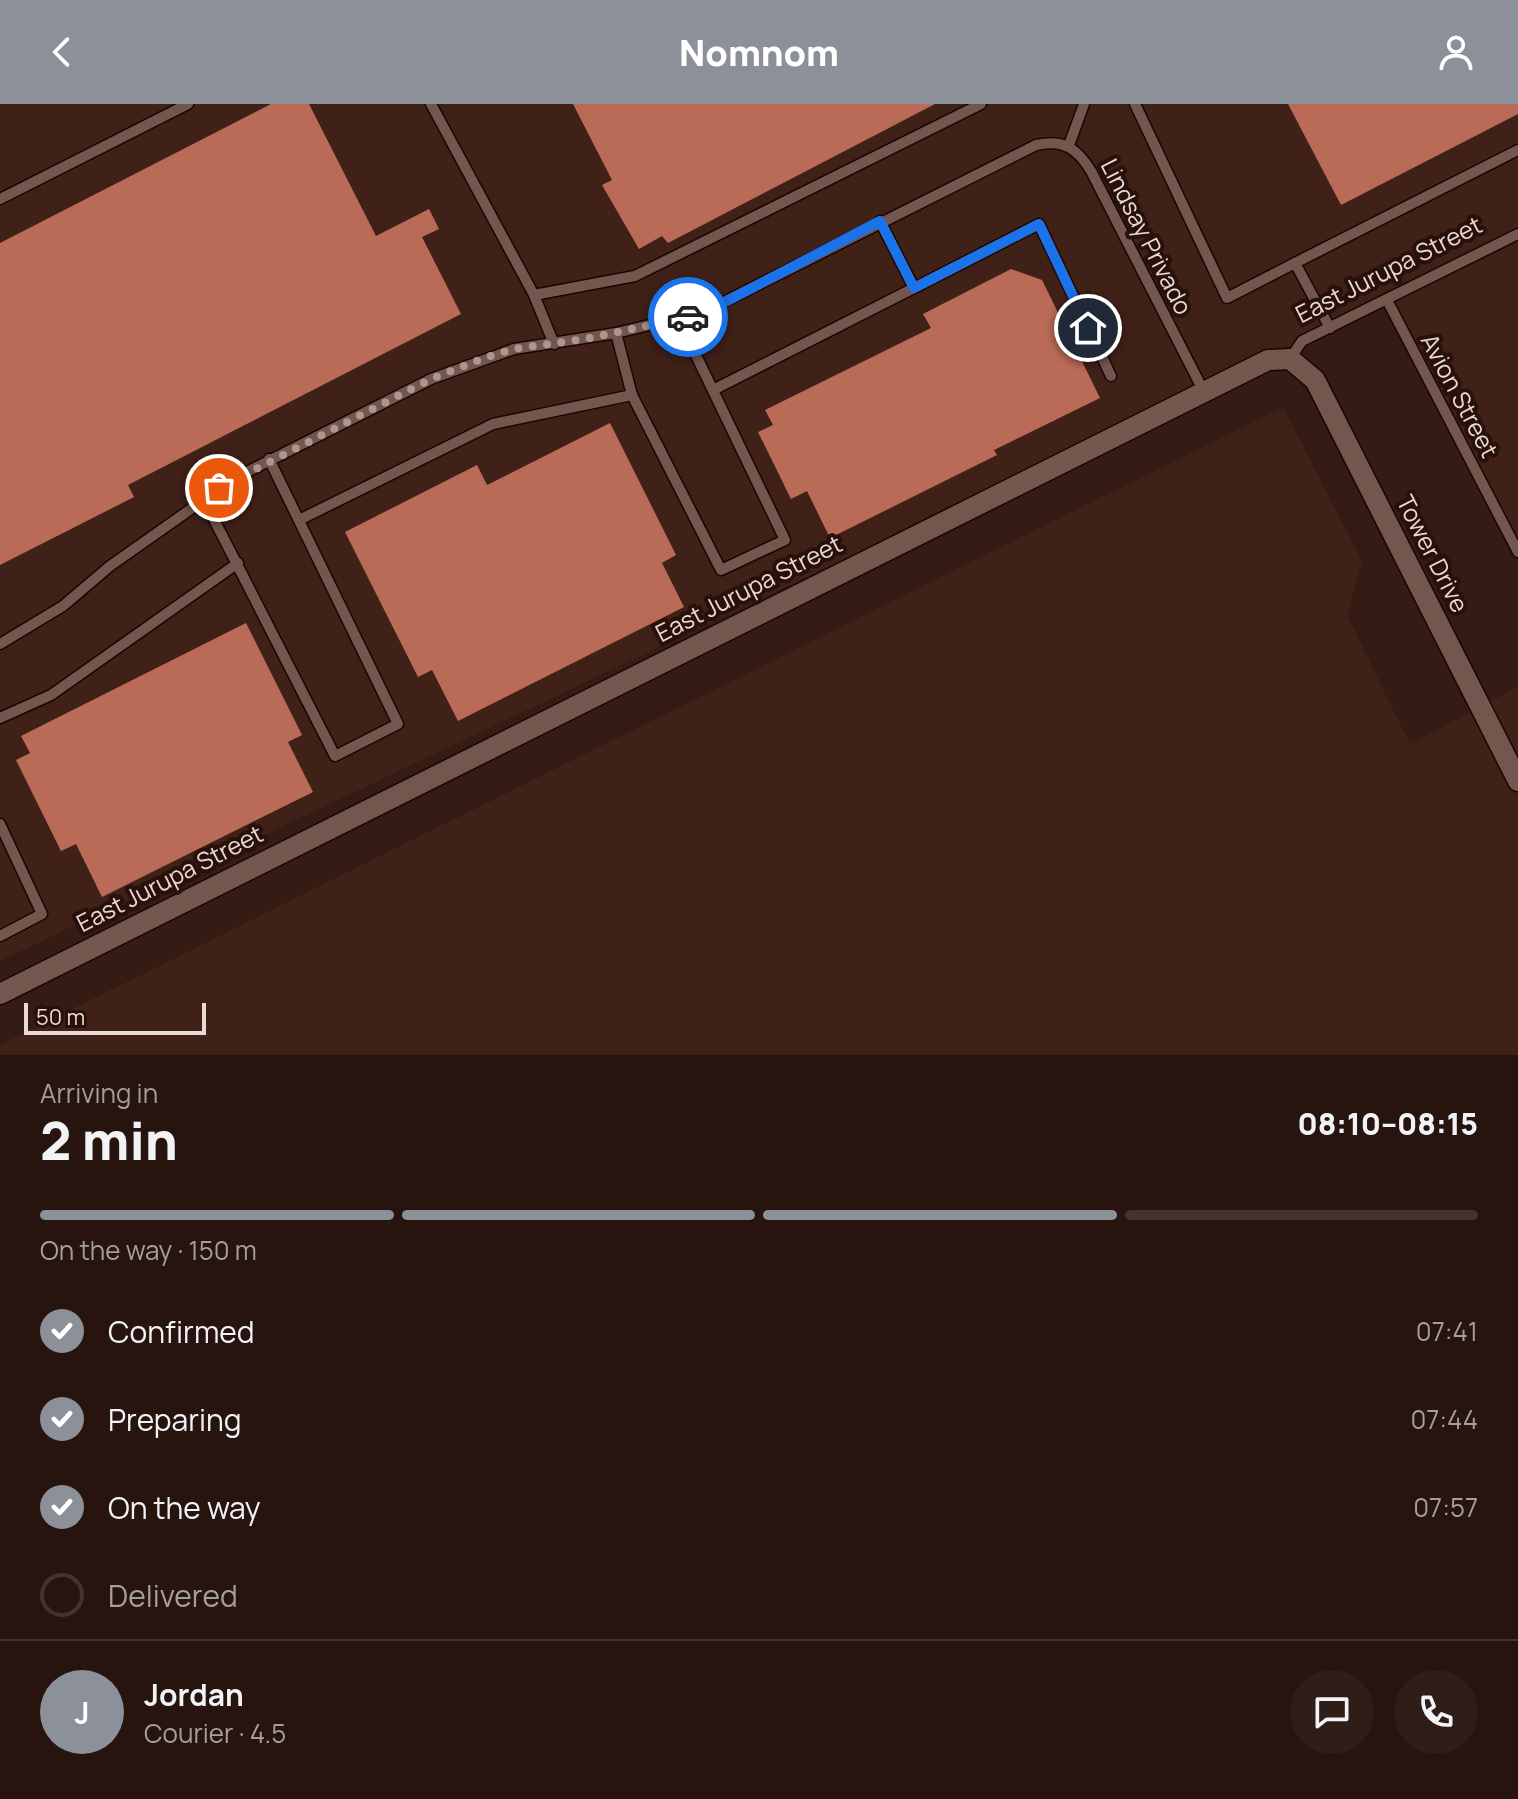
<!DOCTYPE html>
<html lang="en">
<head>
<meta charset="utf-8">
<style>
  body { margin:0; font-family:Manrope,sans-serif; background:#2f1d18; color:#f1f3f6; height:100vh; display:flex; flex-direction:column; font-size:30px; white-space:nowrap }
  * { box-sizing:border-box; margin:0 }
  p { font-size:26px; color:#a49e9e }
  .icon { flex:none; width:44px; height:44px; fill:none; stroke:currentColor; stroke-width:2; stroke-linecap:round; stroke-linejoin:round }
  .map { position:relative; height:951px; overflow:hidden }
  .details { display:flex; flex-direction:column; background:#27140f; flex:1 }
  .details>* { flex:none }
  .scale { position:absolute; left:24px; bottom:20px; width:182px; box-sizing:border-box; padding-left:8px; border:4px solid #ebd9d4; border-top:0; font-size:22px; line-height:28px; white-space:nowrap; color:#ebd9d4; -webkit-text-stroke:6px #29110b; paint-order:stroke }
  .pin { position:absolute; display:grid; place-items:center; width:68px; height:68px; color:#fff; margin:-34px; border:4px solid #fff; border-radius:50%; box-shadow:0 2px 8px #0007 }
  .courier { position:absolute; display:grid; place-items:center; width:80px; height:80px; margin:-40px; border:6px solid #1a73e8; border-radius:50%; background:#fff; color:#222; box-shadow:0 2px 10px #0007 }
  .overview em { font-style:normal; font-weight:800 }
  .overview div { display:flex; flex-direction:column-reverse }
  .overview { display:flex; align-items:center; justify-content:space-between; height:136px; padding:0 40px }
  h1 { font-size:52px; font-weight:800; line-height:60px }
  .bar { display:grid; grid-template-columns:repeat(4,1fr); gap:12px 8px; align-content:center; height:96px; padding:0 40px }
  .bar i { height:10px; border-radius:6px; background:#43332f }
  .bar .on { background:#8c9099 }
  .bar p { grid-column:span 4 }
  .line { display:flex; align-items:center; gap:20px; padding:0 40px; border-top:2px solid #43332f }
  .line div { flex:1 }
  .round { display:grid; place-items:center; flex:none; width:84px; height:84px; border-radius:42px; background:#2f1d18 }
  ol { padding:0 40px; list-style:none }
  li { display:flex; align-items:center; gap:24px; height:88px }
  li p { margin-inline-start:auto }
  li .icon { padding:8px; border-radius:50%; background:#8c9099; color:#fff; stroke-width:4 }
  li:last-child { color:#a49e9e }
  li i { width:44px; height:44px; border:4px solid #43332f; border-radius:50% }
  header { display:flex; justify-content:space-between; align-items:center; height:104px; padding:0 40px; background:#8c9099; color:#fff; font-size:36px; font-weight:800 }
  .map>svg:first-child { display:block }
  .built { fill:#402118 }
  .building { fill:#b96b57 }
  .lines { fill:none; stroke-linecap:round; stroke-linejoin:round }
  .service-casing { stroke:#1a0502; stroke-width:13 }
  .minor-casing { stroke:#1a0502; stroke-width:23 }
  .service { stroke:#73564e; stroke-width:10 }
  .minor { stroke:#73564e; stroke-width:20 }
  .done { stroke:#ab9691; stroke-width:8; stroke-dasharray:0 14.4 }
  .route { stroke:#1a73e8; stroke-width:10 }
  .labels { text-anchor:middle; stroke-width:8; stroke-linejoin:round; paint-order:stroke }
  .street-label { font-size:24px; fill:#ebd9d4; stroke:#29110b }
</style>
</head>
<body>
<header><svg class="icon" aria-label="back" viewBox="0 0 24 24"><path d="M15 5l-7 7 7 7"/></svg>Nomnom<svg class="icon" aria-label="person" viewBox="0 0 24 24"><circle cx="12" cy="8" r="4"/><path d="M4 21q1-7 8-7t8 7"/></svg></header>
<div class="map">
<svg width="1518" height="951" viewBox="0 0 1518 951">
  <rect width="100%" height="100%" fill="#341b14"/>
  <g class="built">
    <polygon points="0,0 1518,0 1518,445 1386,197 0,857"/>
    <polygon points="1283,303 1362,457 1347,511 1410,640 1518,583 1518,951 0,951 0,941"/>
  </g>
  <g class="building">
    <polygon points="271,0 309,0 376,132 429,105 439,125 422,133 461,210 128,381 134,393 0,461 0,139"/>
    <polygon points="573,0 935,0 668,139 662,132 639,145 602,81 612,76"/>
    <polygon points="1288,0 1518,0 1518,10 1341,101"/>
    <polygon points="1011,165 1042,176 1100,294 994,346 997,351 830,434 807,387 791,395 758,328 773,321 765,306 931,224 923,210"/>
    <polygon points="610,319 676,451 662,459 684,503 458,617 432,566 418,573 345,428 477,361 487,381"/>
    <polygon points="246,519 302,631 288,638 313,688 102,793 76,740 61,747 16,656 30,649 21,632"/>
  </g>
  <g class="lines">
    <g class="service-casing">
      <g id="service">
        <polyline points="431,0 534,191 554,240"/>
        <polyline points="1135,0 1227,194 1295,159 1330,224"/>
        <polyline points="1069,41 1084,0"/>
        <polyline points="0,95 188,0"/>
        <polyline points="1295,159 1518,46"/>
        <polyline points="914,184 1039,120 1111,272"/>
        <polyline points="534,191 635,172 981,0"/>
        <polyline points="1387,196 1518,448"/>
        <polyline points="1290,255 1302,237 1518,130"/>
        <polyline points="713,286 914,184 880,117"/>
        <polyline points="632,291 721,466 785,436 679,216"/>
        <polyline points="203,394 335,652 398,620 269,355"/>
        <polyline points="299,416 493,320 632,291 616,229"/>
        <path d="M0 540 63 502 110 462 235 374 431 275 514 245 616 229 704 208 1036 41C1063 35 1077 44 1091 67L1203 286"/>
        <polyline points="0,614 51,591 238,459"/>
        <polyline points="0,720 42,810 0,832"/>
      </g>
    </g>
    <g class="minor-casing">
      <polyline id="minor" points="0,890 1268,256 1290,255 1315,276 1518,677"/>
    </g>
    <use href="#service" class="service"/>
    <use href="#minor" class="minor"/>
  </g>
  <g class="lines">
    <polyline class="done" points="219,384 431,275 484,254 514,245 585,235 688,213"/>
    <polyline class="route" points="688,213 727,197 880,117 914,184 1039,120 1088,224"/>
  </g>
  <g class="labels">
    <g class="street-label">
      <text transform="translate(1146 133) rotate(63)" y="8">Lindsay Privado</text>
      <text transform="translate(1389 166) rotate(-27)" y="8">East Jurupa Street</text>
      <text transform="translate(1459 292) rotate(62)" y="8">Avion Street</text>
      <text transform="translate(1432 450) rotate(63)" y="8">Tower Drive</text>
      <text transform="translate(749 485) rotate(-27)" y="8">East Jurupa Street</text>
      <text transform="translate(170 775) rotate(-27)" y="8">East Jurupa Street</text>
    </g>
  </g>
</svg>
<div class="scale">50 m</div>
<div class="pin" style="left:219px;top:384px;background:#ea580c"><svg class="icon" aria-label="bag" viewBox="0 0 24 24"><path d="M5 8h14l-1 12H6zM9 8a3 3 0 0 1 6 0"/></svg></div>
<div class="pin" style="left:1088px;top:224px;background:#1f2937"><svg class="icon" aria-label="home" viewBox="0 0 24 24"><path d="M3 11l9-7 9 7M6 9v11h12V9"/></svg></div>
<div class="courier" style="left:688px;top:213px"><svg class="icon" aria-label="car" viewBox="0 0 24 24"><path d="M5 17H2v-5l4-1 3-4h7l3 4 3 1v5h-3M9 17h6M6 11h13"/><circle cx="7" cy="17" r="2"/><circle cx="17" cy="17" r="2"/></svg></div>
</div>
<section class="details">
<div class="overview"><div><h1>2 min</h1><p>Arriving in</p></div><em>08:10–08:15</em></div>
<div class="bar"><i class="on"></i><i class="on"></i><i class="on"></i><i></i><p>On the way · 150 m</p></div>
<ol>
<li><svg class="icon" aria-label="check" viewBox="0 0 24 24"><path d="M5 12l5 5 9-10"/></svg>Confirmed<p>07:41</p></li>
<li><svg class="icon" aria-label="check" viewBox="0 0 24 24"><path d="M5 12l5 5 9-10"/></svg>Preparing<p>07:44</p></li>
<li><svg class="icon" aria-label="check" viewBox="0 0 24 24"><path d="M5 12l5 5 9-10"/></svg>On the way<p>07:57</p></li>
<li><i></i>Delivered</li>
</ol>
<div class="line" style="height:144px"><b class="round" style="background:#8c9099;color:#fff">J</b><div><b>Jordan</b><p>Courier · 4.5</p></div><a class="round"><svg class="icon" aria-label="chat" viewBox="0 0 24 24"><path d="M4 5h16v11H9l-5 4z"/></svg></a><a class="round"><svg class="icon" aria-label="phone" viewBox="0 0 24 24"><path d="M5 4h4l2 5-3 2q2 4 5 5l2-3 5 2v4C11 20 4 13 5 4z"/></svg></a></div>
</section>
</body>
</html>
